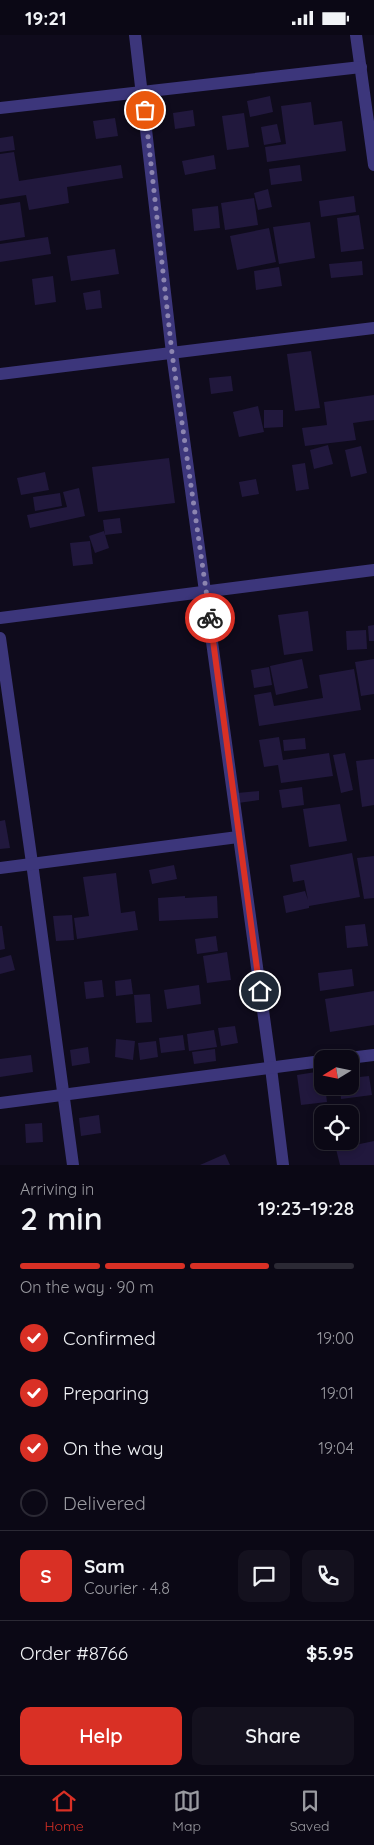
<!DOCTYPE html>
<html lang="en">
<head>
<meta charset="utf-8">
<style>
  body { margin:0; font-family:Quicksand,sans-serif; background:#14111e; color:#f1f3f6; height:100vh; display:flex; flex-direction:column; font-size:19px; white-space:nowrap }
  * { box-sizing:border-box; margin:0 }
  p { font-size:16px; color:#9a9aa0 }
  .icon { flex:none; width:28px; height:28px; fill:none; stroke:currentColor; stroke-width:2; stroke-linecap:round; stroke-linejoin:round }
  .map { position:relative; height:1130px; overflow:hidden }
  .panel { display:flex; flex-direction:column; background:#0b0815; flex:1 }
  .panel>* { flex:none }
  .needle { width:32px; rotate:260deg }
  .fabs { position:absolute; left:314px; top:1015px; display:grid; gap:10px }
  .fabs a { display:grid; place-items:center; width:45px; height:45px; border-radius:10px; background:#0b0815; box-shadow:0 2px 8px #0003,0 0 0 1px #2b2934; font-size:25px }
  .pin { position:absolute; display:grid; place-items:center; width:42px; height:42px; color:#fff; margin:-21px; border:2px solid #fff; border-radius:50%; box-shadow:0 1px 5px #0007 }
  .courier { position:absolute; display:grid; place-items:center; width:50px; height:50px; margin:-25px; border:4px solid #d93025; border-radius:50%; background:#fff; color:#222; box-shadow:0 1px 6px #0007 }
  .headline em { font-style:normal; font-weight:600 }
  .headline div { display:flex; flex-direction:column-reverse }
  .headline { display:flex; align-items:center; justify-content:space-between; height:85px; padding:0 20px }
  h1 { font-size:32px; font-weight:600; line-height:38px }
  .bar { display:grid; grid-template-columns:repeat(4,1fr); gap:8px 5px; align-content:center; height:60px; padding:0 20px }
  .bar i { height:6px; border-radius:4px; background:#2b2934 }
  .bar .current { background:#d93025 }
  .bar p { grid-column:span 4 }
  .line { display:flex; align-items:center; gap:12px; padding:0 20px; border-top:1px solid #2b2934 }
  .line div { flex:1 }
  .round { display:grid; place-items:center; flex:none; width:52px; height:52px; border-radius:10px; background:#14111e }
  ol { padding:0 20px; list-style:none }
  li { display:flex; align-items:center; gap:15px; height:55px }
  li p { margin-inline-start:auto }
  li .icon { padding:5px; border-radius:50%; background:#d93025; color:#fff; stroke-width:4 }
  li:last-child { color:#9a9aa0 }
  li i { width:28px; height:28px; border:2px solid #2b2934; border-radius:50% }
  .button { display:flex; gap:10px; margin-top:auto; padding:10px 20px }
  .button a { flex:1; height:58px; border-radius:10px; background:#d93025; color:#fff; font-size:20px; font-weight:600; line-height:58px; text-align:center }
  .button a+a { background:#14111e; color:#f1f3f6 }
  .status { display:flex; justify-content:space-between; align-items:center; height:35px; padding:0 25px; background:#0b0815; direction:ltr }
  .status svg { height:14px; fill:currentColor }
  .dock { display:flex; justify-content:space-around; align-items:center; height:70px; border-top:1px solid #2b2934; background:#0b0815; font-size:14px; color:#9a9aa0 }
  .dock a { display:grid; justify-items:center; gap:2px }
  .dock .current { color:#d93025 }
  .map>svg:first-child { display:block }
  .building { fill:#21183d }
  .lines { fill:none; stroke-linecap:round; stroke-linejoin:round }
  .minor { stroke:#3c367b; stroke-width:12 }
  .done { stroke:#8c85b0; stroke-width:5; stroke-dasharray:0 9 }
  .route { stroke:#d93025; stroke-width:6 }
</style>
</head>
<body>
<div class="status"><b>19:21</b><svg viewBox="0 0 49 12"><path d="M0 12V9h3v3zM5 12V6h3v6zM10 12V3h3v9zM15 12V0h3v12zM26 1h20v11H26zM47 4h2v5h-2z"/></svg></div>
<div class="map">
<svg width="374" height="1130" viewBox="0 0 374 1130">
  <rect width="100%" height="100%" fill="#0f0b1c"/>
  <g class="building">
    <polygon points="270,61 273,77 250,82 247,66"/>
    <polygon points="311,67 314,90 342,86 346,116 267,127 265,112 286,109 281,71"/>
    <polygon points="193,75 195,91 175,94 173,78"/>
    <polygon points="244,78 249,112 227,115 222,81"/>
    <polygon points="115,83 118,101 96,104 93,86"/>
    <polygon points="277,89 281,107 264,110 261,92"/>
    <polygon points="13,101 15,115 0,117 0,103"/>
    <polygon points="14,117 19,146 121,130 123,143 67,152 69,168 29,175 26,160 0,164 0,119"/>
    <polygon points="214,120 216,134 185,140 182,126"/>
    <polygon points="300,130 302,146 271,150 269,134"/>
    <polygon points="268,154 272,172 258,175 254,158"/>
    <polygon points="354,161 356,177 321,182 319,166"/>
    <polygon points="254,163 258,190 225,195 221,168"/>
    <polygon points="20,167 25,202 0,206 0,170"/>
    <polygon points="218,171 220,193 194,196 192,174"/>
    <polygon points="359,180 364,214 341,217 337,183"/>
    <polygon points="310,187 315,223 279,229 273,192"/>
    <polygon points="269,193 276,227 237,235 230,201"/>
    <polygon points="48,202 51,219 0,227 0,209"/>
    <polygon points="115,214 119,239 71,246 67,221"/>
    <polygon points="362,226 363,240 331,243 329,229"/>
    <polygon points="279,232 282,251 256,255 254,236"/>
    <polygon points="53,241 56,267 35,270 32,244"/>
    <polygon points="100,255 102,273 86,275 83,258"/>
    <polygon points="311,316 320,373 295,376 287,319"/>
    <polygon points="231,341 233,356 211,359 209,343"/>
    <polygon points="374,360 374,385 353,388 356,405 305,411 302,393 327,390 324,367"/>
    <polygon points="258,371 264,397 239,402 233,377"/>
    <polygon points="264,375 283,375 283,392 264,393"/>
    <polygon points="328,410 333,429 314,434 310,415"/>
    <polygon points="361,411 367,438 351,442 345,415"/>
    <polygon points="169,423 175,468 98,477 92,432"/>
    <polygon points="305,428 309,454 296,456 292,430"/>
    <polygon points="45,437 49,455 21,460 17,443"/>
    <polygon points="256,444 259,459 242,462 239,447"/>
    <polygon points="79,453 85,481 30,493 27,480 67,472 63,457"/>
    <polygon points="60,458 62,471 35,476 33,462"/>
    <polygon points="120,483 122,498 105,500 103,485"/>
    <polygon points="104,496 109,513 95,518 89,501"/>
    <polygon points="90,506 93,529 73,531 70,508"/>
    <polygon points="308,576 313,616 284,620 278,580"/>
    <polygon points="374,590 374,606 369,606 368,591"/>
    <polygon points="366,595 367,614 347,615 346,596"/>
    <polygon points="302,624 308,653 276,660 270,631"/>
    <polygon points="374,624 374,659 361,661 355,627"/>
    <polygon points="269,632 272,650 254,653 251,635"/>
    <polygon points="354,634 361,675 259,691 254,660 271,657 274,671 323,663 319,640"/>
    <polygon points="279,702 283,725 329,718 333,741 281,748 278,730 264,732 259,705"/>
    <polygon points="305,703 306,714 284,716 283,705"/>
    <polygon points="345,718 353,755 341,758 333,720"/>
    <polygon points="374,724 374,770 362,772 356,726"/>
    <polygon points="302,752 304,770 282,773 279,755"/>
    <polygon points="259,756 259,765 238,768 237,758"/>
    <polygon points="340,769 347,806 309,812 303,774"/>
    <polygon points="5,785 10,813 0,814 0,786"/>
    <polygon points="352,818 360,862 309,871 309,873 286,878 283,861 305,856 308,865 304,845 293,847 290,830"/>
    <polygon points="374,821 374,863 364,864 357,823"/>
    <polygon points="174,830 177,844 152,849 149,835"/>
    <polygon points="116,838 121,878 135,876 138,895 77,904 74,883 89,881 83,842"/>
    <polygon points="185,861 185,863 217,861 218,883 159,886 158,863"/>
    <polygon points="72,880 74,905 56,906 53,881"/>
    <polygon points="365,889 368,911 347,913 345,891"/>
    <polygon points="0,891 2,891 5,914 0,915"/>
    <polygon points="216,901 218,916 197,919 195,904"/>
    <polygon points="227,917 231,945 207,948 203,921"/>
    <polygon points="11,920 15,935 0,939 0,923"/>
    <polygon points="352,934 354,951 320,956 318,938"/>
    <polygon points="131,944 133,959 116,961 115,946"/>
    <polygon points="102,945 104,962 86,964 84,947"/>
    <polygon points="199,950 201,969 167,974 164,955"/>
    <polygon points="374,956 374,990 330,997 325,964"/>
    <polygon points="150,959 152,987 136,988 134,960"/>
    <polygon points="235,991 238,1008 221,1011 218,993"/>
    <polygon points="214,995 217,1012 189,1016 187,999"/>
    <polygon points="183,1000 185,1015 161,1018 159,1003"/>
    <polygon points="116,1004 135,1006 133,1025 115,1022"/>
    <polygon points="156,1006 158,1022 140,1025 138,1008"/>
    <polygon points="88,1012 90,1028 72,1031 70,1015"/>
    <polygon points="215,1014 216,1026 194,1029 192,1017"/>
    <polygon points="31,1020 33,1037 0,1042 0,1024"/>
    <polygon points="322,1036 322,1051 325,1051 327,1067 301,1070 297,1040"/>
    <polygon points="369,1041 372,1060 341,1064 340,1051 350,1051 350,1043"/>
    <polygon points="99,1080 101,1098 81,1101 79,1083"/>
    <polygon points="42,1088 43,1107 26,1108 25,1089"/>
    <polygon points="374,1106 374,1130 340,1130 336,1114"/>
    <polygon points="225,1119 230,1130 200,1130"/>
  </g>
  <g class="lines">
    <g class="minor">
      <polyline points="135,0 172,318 271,1033 283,1130"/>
      <polyline points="356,0 374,130"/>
      <polyline points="0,73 361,32"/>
      <polyline points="0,339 374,293"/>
      <polyline points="0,583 374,535"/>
      <polyline points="0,603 32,828 73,1130"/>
      <polyline points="0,833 238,802"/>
      <polyline points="341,1024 374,1020"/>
      <polyline points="0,1068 322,1026"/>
    </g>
  </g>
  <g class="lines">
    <polyline class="done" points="145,75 172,318 210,583"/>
    <polyline class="route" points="210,583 260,956"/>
  </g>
</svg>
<div class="fabs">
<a><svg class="needle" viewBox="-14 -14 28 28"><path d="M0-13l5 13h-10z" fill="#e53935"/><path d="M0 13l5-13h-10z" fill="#9a9aa0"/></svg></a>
<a><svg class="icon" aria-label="locate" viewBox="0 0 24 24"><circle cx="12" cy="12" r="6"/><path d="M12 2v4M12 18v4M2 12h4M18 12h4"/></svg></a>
</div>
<div class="pin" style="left:145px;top:75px;background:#ea580c"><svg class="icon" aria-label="bag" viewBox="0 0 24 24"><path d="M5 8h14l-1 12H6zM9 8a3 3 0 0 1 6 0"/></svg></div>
<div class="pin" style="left:260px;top:956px;background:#1f2937"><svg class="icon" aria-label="home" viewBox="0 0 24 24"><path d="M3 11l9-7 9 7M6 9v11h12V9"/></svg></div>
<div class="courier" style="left:210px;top:583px"><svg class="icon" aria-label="bike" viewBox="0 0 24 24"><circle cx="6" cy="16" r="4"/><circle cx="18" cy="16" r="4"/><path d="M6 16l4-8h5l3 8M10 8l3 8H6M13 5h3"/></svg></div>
</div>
<section class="panel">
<div class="headline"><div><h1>2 min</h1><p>Arriving in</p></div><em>19:23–19:28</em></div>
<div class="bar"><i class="current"></i><i class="current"></i><i class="current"></i><i></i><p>On the way · 90 m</p></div>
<ol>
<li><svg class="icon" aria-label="check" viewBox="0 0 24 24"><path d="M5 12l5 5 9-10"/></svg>Confirmed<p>19:00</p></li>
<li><svg class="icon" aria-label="check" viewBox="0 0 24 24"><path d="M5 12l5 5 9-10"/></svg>Preparing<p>19:01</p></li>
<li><svg class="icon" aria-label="check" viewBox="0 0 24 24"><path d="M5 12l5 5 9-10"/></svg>On the way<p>19:04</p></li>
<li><i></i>Delivered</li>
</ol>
<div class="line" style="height:90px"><b class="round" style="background:#d93025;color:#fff">S</b><div><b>Sam</b><p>Courier · 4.8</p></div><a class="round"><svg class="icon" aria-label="chat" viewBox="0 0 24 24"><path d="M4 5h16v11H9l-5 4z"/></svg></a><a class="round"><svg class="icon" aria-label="phone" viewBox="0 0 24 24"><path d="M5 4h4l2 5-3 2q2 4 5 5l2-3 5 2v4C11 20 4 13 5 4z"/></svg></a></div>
<div class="line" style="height:65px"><div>Order #8766</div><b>$5.95</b></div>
<div class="button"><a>Help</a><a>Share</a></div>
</section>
<nav class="dock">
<a class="current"><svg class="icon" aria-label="home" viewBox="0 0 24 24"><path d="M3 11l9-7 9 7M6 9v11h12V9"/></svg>Home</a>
<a><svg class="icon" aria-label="map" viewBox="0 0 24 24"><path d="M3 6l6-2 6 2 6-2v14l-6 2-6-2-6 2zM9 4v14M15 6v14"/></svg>Map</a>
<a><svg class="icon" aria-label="saved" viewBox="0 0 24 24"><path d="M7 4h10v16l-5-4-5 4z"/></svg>Saved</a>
</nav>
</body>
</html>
